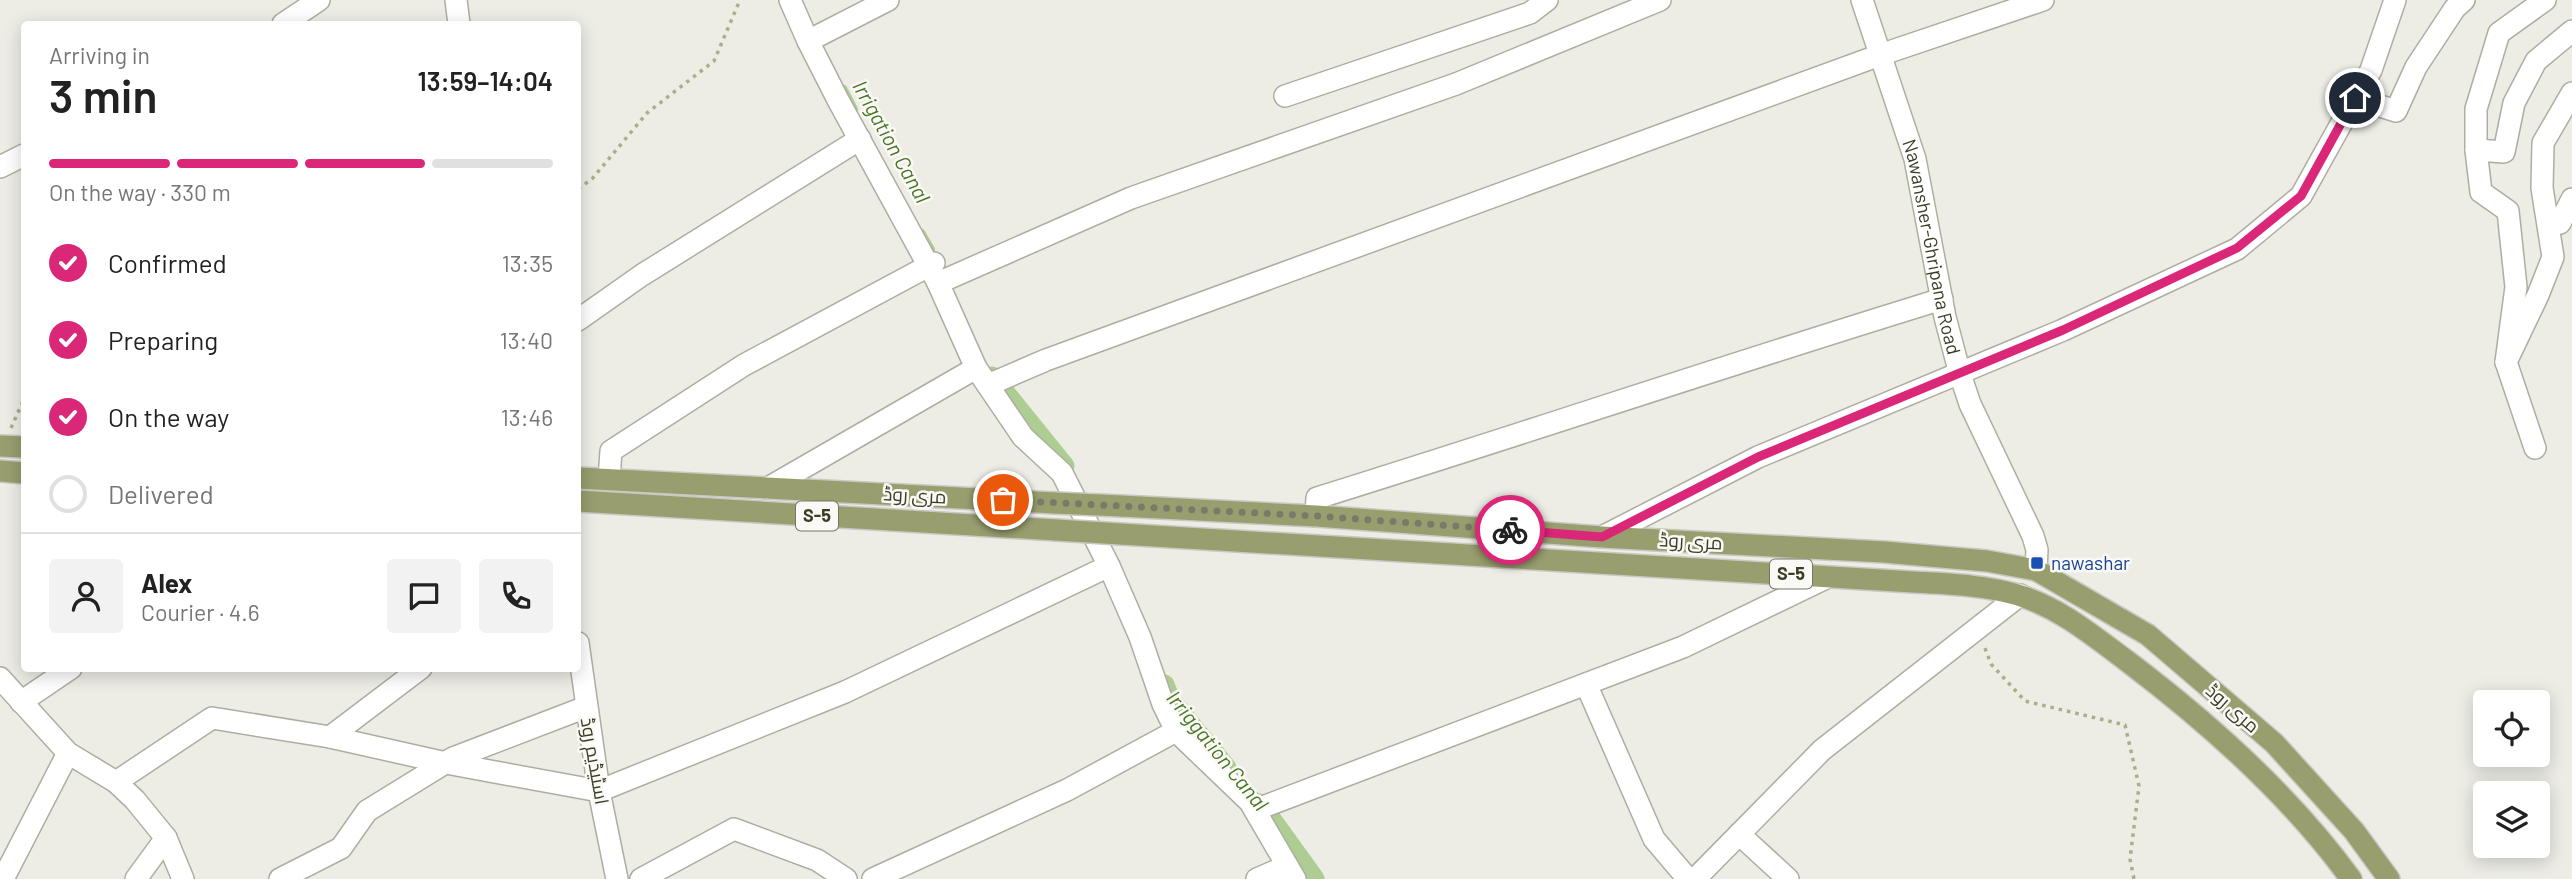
<!DOCTYPE html>
<html lang="en">
<head>
<meta charset="utf-8">
<style>
  body { margin:0; font-family:Barlow,Cairo,sans-serif; background:#f2f2f2; color:#222; height:100vh; display:flex; flex-direction:column; font-size:26px; white-space:nowrap }
  * { box-sizing:border-box; margin:0 }
  p { font-size:23px; color:#767676 }
  .icon { flex:none; width:38px; height:38px; fill:none; stroke:currentColor; stroke-width:2; stroke-linecap:round; stroke-linejoin:round }
  .map { position:relative; flex:1; overflow:hidden }
  .drawer { position:absolute; left:21px; top:21px; width:560px; height:651px; display:flex; flex-direction:column; background:#fff; border-radius:7px; box-shadow:0 4px 18px #0003 }
  .drawer>* { flex:none }
  .tools { position:absolute; left:2473px; top:690px; display:grid; gap:14px }
  .tools a { display:grid; place-items:center; width:77px; height:77px; border-radius:7px; background:#fff; box-shadow:0 4px 18px #0003; font-size:35px }
  .pin { position:absolute; display:grid; place-items:center; width:60px; height:60px; color:#fff; margin:-30px; border:4px solid #fff; border-radius:50%; box-shadow:0 2px 7px #0007 }
  .courier { position:absolute; display:grid; place-items:center; width:70px; height:70px; margin:-35px; border:5px solid #db2777; border-radius:50%; background:#fff; color:#222; box-shadow:0 2px 9px #0007 }
  .headline em { font-style:normal; font-weight:600 }
  .headline div { display:flex; flex-direction:column-reverse }
  .headline { display:flex; align-items:center; justify-content:space-between; height:119px; padding:0 28px }
  h1 { font-size:46px; font-weight:600; line-height:52px }
  .bar { display:grid; grid-template-columns:repeat(4,1fr); gap:10px 7px; align-content:center; height:84px; padding:0 28px }
  .bar i { height:9px; border-radius:5px; background:#e0e0e0 }
  .bar .current { background:#db2777 }
  .bar p { grid-column:span 4 }
  .line { display:flex; align-items:center; gap:18px; padding:0 28px; border-top:2px solid #e0e0e0 }
  .line div { flex:1 }
  .round { display:grid; place-items:center; flex:none; width:74px; height:74px; border-radius:7px; background:#f2f2f2 }
  ol { padding:0 28px; list-style:none }
  li { display:flex; align-items:center; gap:21px; height:77px }
  li p { margin-inline-start:auto }
  li .icon { padding:7px; border-radius:50%; background:#db2777; color:#fff; stroke-width:4 }
  li:last-child { color:#767676 }
  li i { width:38px; height:38px; border:4px solid #e0e0e0; border-radius:50% }
  .map>svg:first-child { display:block }
  .lines { fill:none; stroke-linecap:round; stroke-linejoin:round }
  .stream { stroke:#aecd93; stroke-width:6 }
  .canal { stroke:#aecd93; stroke-width:21 }
  .minor-casing { stroke:#adaea1; stroke-width:24 }
  .tertiary-casing { stroke:#adaea1; stroke-width:24 }
  .secondary-casing { stroke:#afb09c; stroke-width:24 }
  .primary-casing { stroke:#c8c9c2; stroke-width:24 }
  .path { stroke:#abae89; stroke-width:3.5; stroke-dasharray:3.5 5; stroke-linecap:butt }
  .minor { stroke:#fff; stroke-width:21 }
  .tertiary { stroke:#fff; stroke-width:21 }
  .secondary { stroke:#fff; stroke-width:21 }
  .primary { stroke:#989e6e; stroke-width:21 }
  .primary-bridge-casing { stroke:#c8c9c2; stroke-width:24; stroke-linecap:butt }
  .primary-bridge { stroke:#989e6e; stroke-width:21 }
  .done { stroke:#797b69; stroke-width:7; stroke-dasharray:0 12.6 }
  .route { stroke:#db2777; stroke-width:9 }
  .transit-dot { fill:#1a4fb4; stroke:#faf9f6; stroke-width:2.5 }
  .labels { text-anchor:middle; stroke-width:5; stroke-linejoin:round; paint-order:stroke }
  .shield { fill:#faf9f6; stroke:#747664; stroke-width:2 }
  .shield-label { font-size:18px; font-weight:bold; fill:#3b3e26 }
  .street-label { font-size:19px; fill:#3b3e26; stroke:#faf9f6 }
  .transit-label { font-size:19px; fill:#164399; stroke:#faf9f6; text-anchor:start }
  .water-label { font-size:21px; font-style:italic; fill:#497525; stroke:#faf9f6 }
</style>
</head>
<body>
<div class="map">
<svg width="2572" height="879" viewBox="0 0 2572 879">
  <rect width="100%" height="100%" fill="#edede6"/>
  <g class="lines">
    <g class="stream">
      <polyline points="838,85 844,88 855,109"/>
      <polyline points="922,232 932,249 932,257"/>
    </g>
    <g class="canal">
      <polyline points="992,377 1064,466"/>
      <polyline points="1164,685 1170,700 1226,768"/>
      <polyline points="1260,804 1314,879"/>
    </g>
    <g class="minor-casing">
      <g id="minor">
        <polyline points="456,0 459,24"/>
        <polyline points="790,0 808,41 838,100 938,283 976,368 1023,437 1062,473 1109,566 1140,637 1163,704 1176,731 1250,802 1295,879"/>
        <polyline points="283,24 319,0"/>
        <polyline points="808,41 888,0"/>
        <polyline points="1285,96 1530,13 1547,0"/>
        <polyline points="2355,98 2396,111 2416,67 2455,8 2464,0"/>
        <polyline points="2476,150 2504,152 2514,103 2536,61 2572,31"/>
        <polyline points="0,167 24,155"/>
        <polyline points="2560,223 2572,199"/>
        <polyline points="938,283 1131,198 1456,84 1660,0"/>
        <polyline points="578,320 642,275 860,139"/>
        <polyline points="2506,362 2516,287 2508,211 2481,192 2476,150 2476,109 2499,33 2545,0"/>
        <polyline points="988,385 1046,360 1880,55 2043,0"/>
        <polyline points="2535,448 2506,362 2538,295 2553,257 2542,188 2543,143 2572,93"/>
        <polyline points="609,479 611,451 744,365 934,263"/>
        <polyline points="768,488 976,368"/>
        <path d="M1316 516 1317 498C1526 433 1733 363 1942 299"/>
        <polyline points="1586,684 1654,839 1688,879"/>
        <polyline points="21,702 71,668"/>
        <polyline points="330,737 421,668"/>
        <polyline points="116,782 212,718 330,737 446,763 599,791 845,692 1109,566"/>
        <polyline points="1255,810 1683,647 1828,577"/>
        <polyline points="1739,834 1788,879"/>
        <polyline points="3,879 68,753"/>
        <polyline points="136,879 166,838"/>
        <polyline points="280,879 341,848 367,811 453,758 586,707"/>
        <polyline points="641,879 734,829 817,860 846,879"/>
        <polyline points="873,879 1067,790 1176,731"/>
        <polyline points="1257,879 1287,866"/>
        <polyline points="1695,879 1822,750 2020,595"/>
      </g>
    </g>
    <g class="tertiary-casing">
      <g id="tertiary">
        <polyline points="1602,537 1758,457 2063,330 2237,249 2301,196 2371,70 2395,0"/>
        <polyline points="578,643 599,791 617,879"/>
        <polyline points="0,678 68,753 116,782 135,800 166,838 183,879"/>
      </g>
    </g>
    <g class="secondary-casing">
      <g id="secondary">
        <path id="s1" d="M1862 0 1915 159 1945 317 1960 374 1970 404 2033 536 2037 550 2036 570"/>
      </g>
    </g>
    <g class="primary-casing">
      <g id="primary">
        <polyline points="0,446 24,447"/>
        <polyline points="0,471 24,473"/>
        <polyline points="578,478 1055,503"/>
        <polyline points="578,501 1056,530"/>
        <polyline points="1121,506 1316,516 1602,537 1884,552 1987,561 2036,570 2148,635 2274,743 2354,831 2389,879"/>
        <path d="M1121 534 1913 582C1948 584 1984 585 2018 595 2060 608 2092 635 2127 661 2209 723 2290 795 2351 879"/>
      </g>
    </g>
    <g class="path">
      <polyline points="578,189 592,179 647,113 714,61 740,0"/>
      <polyline points="11,428 24,399"/>
      <polyline points="1985,648 1991,664 2025,701 2125,725 2139,786 2130,859 2134,879"/>
    </g>
    <use href="#minor" class="minor"/>
    <use href="#tertiary" class="tertiary"/>
    <use href="#secondary" class="secondary"/>
    <use href="#primary" class="primary"/>
    <g class="primary-bridge-casing">
      <g id="primary-bridge">
        <polyline points="1055,503 1121,506"/>
        <polyline points="1056,530 1121,534"/>
      </g>
    </g>
    <use href="#primary-bridge" class="primary-bridge"/>
  </g>
  <g class="lines">
    <polyline class="done" points="1003,500 1316,516 1510,530"/>
    <polyline class="route" points="1510,530 1602,537 1758,457 2063,330 2237,248 2301,196 2355,98"/>
  </g>
  <rect class="transit-dot" x="2030" y="556" width="14" height="14" rx="3.5"/>
  <g class="labels">
    <g class="shield">
      <rect x="796" y="501.5" width="42" height="29" rx="5"/>
      <rect x="1770" y="559.5" width="42" height="29" rx="5"/>
    </g>
    <g class="shield-label">
      <text x="817" y="522">S-5</text>
      <text x="1791" y="580">S-5</text>
    </g>
    <g class="street-label">
      <text dy="7" stroke="none"><textPath href="#s1" startOffset="257">Nawansher-Ghripana Road</textPath></text>
      <text transform="translate(915 495) rotate(3)" y="7">مری روڈ</text>
      <text transform="translate(1691 541) rotate(3)" y="7">مری روڈ</text>
      <text transform="translate(2233 708) rotate(41)" y="7">مری روڈ</text>
      <text transform="translate(595 761) rotate(80)" y="7">اسٹیڈیم روڈ</text>
    </g>
    <g class="transit-label">
      <text x="2051" y="570">nawashar</text>
    </g>
    <g class="water-label">
      <text transform="translate(891 142) rotate(61)" y="7">Irrigation Canal</text>
      <text transform="translate(1217 751) rotate(51)" y="7">Irriggation Canal</text>
    </g>
  </g>
</svg>
<div class="tools">
<a><svg class="icon" aria-label="locate" viewBox="0 0 24 24"><circle cx="12" cy="12" r="6"/><path d="M12 2v4M12 18v4M2 12h4M18 12h4"/></svg></a>
<a><svg class="icon" aria-label="layers" viewBox="0 0 24 24"><path d="M12 4l9 5-9 5-9-5zM3 14l9 5 9-5"/></svg></a>
</div>
<div class="pin" style="left:1003px;top:500px;background:#ea580c"><svg class="icon" aria-label="bag" viewBox="0 0 24 24"><path d="M5 8h14l-1 12H6zM9 8a3 3 0 0 1 6 0"/></svg></div>
<div class="pin" style="left:2355px;top:98px;background:#1f2937"><svg class="icon" aria-label="home" viewBox="0 0 24 24"><path d="M3 11l9-7 9 7M6 9v11h12V9"/></svg></div>
<div class="courier" style="left:1510px;top:530px"><svg class="icon" aria-label="bike" viewBox="0 0 24 24"><circle cx="6" cy="16" r="4"/><circle cx="18" cy="16" r="4"/><path d="M6 16l4-8h5l3 8M10 8l3 8H6M13 5h3"/></svg></div>
<section class="drawer">
<div class="headline"><div><h1>3 min</h1><p>Arriving in</p></div><em>13:59–14:04</em></div>
<div class="bar"><i class="current"></i><i class="current"></i><i class="current"></i><i></i><p>On the way · 330 m</p></div>
<ol>
<li><svg class="icon" aria-label="check" viewBox="0 0 24 24"><path d="M5 12l5 5 9-10"/></svg>Confirmed<p>13:35</p></li>
<li><svg class="icon" aria-label="check" viewBox="0 0 24 24"><path d="M5 12l5 5 9-10"/></svg>Preparing<p>13:40</p></li>
<li><svg class="icon" aria-label="check" viewBox="0 0 24 24"><path d="M5 12l5 5 9-10"/></svg>On the way<p>13:46</p></li>
<li><i></i>Delivered</li>
</ol>
<div class="line" style="height:126px"><a class="round"><svg class="icon" aria-label="person" viewBox="0 0 24 24"><circle cx="12" cy="8" r="4"/><path d="M4 21q1-7 8-7t8 7"/></svg></a><div><b>Alex</b><p>Courier · 4.6</p></div><a class="round"><svg class="icon" aria-label="chat" viewBox="0 0 24 24"><path d="M4 5h16v11H9l-5 4z"/></svg></a><a class="round"><svg class="icon" aria-label="phone" viewBox="0 0 24 24"><path d="M5 4h4l2 5-3 2q2 4 5 5l2-3 5 2v4C11 20 4 13 5 4z"/></svg></a></div>
</section>
</div>
</body>
</html>
